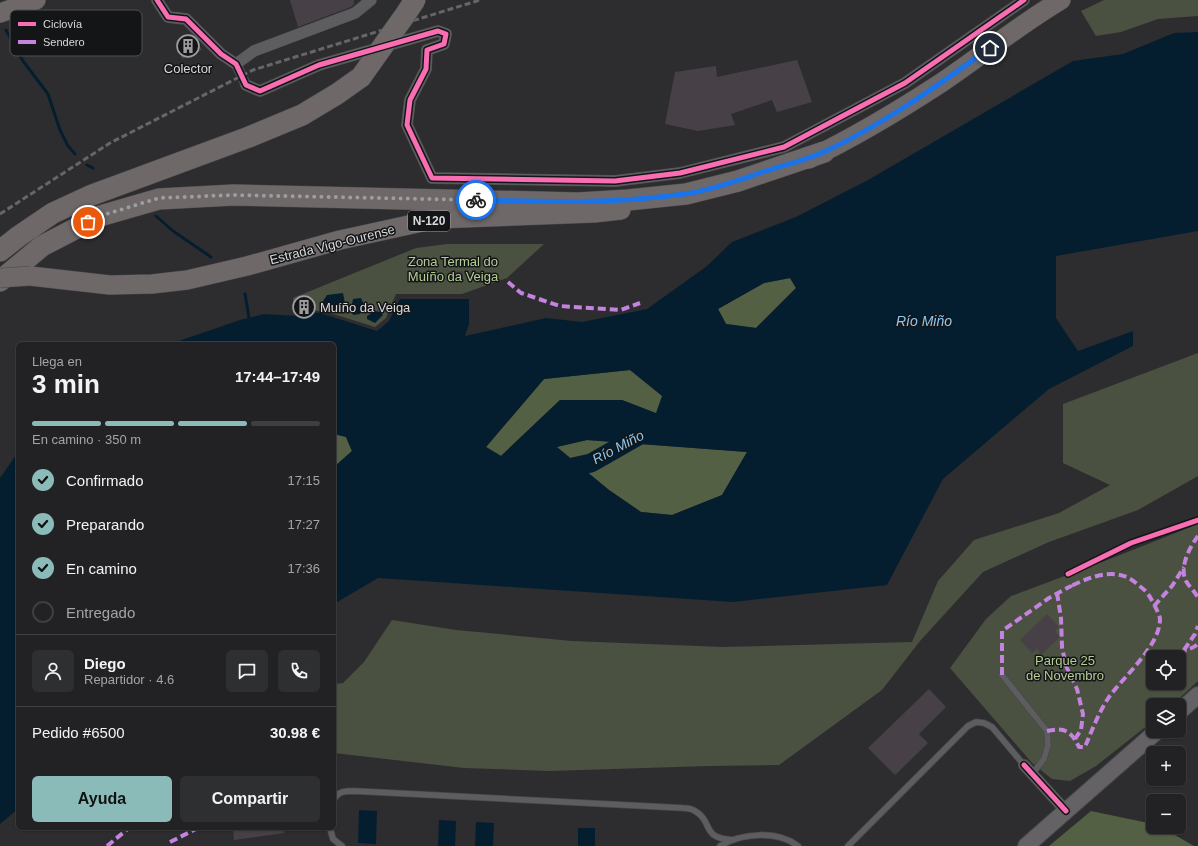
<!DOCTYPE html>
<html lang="es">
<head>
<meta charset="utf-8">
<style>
  body { margin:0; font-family:Arial,sans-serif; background:#2e2f31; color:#f1f3f6; height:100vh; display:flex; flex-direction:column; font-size:15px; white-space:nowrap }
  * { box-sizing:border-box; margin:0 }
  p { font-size:13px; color:#a2a4a6 }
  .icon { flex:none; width:22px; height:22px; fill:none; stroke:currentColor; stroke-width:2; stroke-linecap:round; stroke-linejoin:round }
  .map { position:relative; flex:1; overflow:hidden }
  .drawer { position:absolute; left:16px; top:342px; width:320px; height:488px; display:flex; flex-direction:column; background:#222224; border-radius:6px; box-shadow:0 1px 3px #0004,0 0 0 1px #3f3f41 }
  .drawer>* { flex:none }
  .buttons { position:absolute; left:1146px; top:650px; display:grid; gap:8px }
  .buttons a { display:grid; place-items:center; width:40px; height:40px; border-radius:6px; background:#222224; box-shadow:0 1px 3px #0004,0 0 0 1px #3f3f41; font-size:20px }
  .pin { position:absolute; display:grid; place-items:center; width:34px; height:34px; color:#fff; margin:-17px; border:2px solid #fff; border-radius:50%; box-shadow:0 1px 4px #0007 }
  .courier { position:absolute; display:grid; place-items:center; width:40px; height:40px; margin:-20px; border:3px solid #1a73e8; border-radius:50%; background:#fff; color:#222; box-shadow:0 1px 5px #0007 }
  .summary em { font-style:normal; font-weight:700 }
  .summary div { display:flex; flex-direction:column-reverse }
  .summary { display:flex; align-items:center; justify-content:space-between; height:68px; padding:0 16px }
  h1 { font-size:26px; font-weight:700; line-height:30px }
  .bar { display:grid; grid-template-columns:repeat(4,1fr); gap:6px 4px; align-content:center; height:48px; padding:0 16px }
  .bar i { height:5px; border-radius:3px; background:#3f3f41 }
  .bar .on { background:#8bbbb9 }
  .bar p { grid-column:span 4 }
  .line { display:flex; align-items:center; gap:10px; padding:0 16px; border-top:1px solid #3f3f41 }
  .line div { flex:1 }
  .round { display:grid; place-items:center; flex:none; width:42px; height:42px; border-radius:6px; background:#2e2f31 }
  ol { padding:0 16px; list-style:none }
  li { display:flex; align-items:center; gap:12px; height:44px }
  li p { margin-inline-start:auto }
  li .icon { padding:4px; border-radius:50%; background:#8bbbb9; color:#111; stroke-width:4 }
  li:last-child { color:#a2a4a6 }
  li i { width:22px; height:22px; border:2px solid #3f3f41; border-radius:50% }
  .action { display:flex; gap:8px; margin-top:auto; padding:8px 16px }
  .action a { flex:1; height:46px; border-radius:6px; background:#8bbbb9; color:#111; font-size:16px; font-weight:700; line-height:46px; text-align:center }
  .action a+a { background:#2e2f31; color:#f1f3f6 }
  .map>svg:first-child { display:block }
  .green { fill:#4a5140; fill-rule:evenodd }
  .forest { fill:#536044 }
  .water { fill:#041e2f; fill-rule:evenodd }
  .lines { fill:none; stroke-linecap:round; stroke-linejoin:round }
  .stream { stroke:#041e2f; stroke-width:3 }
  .river { stroke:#041e2f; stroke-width:19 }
  .building { fill:#474147 }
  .minor-tunnel { stroke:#47474a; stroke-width:11; stroke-dasharray:11 5.5; stroke-linecap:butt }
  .service-casing { stroke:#49494b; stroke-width:7 }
  .minor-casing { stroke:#49494b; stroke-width:12 }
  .secondary-casing { stroke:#49494b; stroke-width:18 }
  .trunk-casing { stroke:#49494b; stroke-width:20 }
  .motorway-casing { stroke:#49494b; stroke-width:22 }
  .service { stroke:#5d5d5f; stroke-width:5.5 }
  .minor { stroke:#5d5d5f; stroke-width:11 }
  .secondary { stroke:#646264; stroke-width:16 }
  .trunk { stroke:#6e6869; stroke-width:19 }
  .motorway { stroke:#6e6868; stroke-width:21 }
  .rail { stroke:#666667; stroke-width:3; stroke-dasharray:6 3; stroke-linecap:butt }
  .trunk-bridge-casing { stroke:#49494b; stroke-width:20; stroke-linecap:butt }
  .motorway-bridge-casing { stroke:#49494b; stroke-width:22; stroke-linecap:butt }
  .trunk-bridge { stroke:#6e6869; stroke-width:19 }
  .motorway-bridge { stroke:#6e6868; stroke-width:21 }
  .quiet { stroke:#c483df; stroke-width:4; stroke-dasharray:8 4; stroke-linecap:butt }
  .cycleway-casing { stroke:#141517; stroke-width:8 }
  .cycleway { stroke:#f96db3; stroke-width:5 }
  .done { stroke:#9d9da0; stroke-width:4; stroke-dasharray:0 7.2 }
  .route { stroke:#1a73e8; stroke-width:5 }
  .labels { text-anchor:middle; stroke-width:3; stroke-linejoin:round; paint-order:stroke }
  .shield { fill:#141517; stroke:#9e9ea2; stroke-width:1 }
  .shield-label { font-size:12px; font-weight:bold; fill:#d9d9dd }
  .poi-label { font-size:13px; fill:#d9d9dd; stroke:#141517 }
  .street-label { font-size:13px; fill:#d9d9dd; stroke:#141517 }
  .park-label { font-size:13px; fill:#b4ce94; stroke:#141517 }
  .water-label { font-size:14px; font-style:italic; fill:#8dc8f0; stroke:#141517 }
  .key { fill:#141517; stroke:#4f5052; stroke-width:1 }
  .key-label { font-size:11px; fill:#d9d9dd }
</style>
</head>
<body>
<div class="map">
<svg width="1198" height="846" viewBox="0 0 1198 846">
  <rect width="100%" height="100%" fill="#2d2d30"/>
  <g class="green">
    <polygon points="1104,0 1198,0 1198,16 1158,19 1121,32 1096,36 1081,11"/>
    <path d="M447 244H544L507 278 462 294H396L386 318 375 327 327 312 310 310 294 313 293 298 416 248ZM305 298 310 302 311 305 308 309 300 311 297 301Z"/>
    <polygon points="1198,353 1198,476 1138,510 1049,542 983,572 920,641 882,690 779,765 709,766 549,771 464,768 334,753 334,684 343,683 364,662 392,620 456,630 572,641 723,647 912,642 938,581 974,540 1059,513 1110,485 1063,463 1063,404"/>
    <path d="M1198 524V681L1172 705H1153V721L1096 766 1070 781 1052 779 1032 763 950 668 986 619 1011 596 1115 557ZM1153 657H1179V683H1153Z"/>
  </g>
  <g class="forest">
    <polygon points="790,278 796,288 756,328 726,324 718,309 764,283"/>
    <polygon points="630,370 663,396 657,414 622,400 560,400 501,456 486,447 544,379"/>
    <polygon points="334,434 346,437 352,451 334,467"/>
    <polygon points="587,440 747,452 722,495 672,515 641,512 609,490 556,447"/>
    <polygon points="1091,811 1153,824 1153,827 1161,827 1194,846 1049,846"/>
  </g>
  <g class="water">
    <path d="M1198 32V231L1056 256V318L1078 351 1133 331V346L1049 389 943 479 887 585 733 602 378 578 334 604V467L352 451 346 437 334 434V344H170L240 320 264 314 297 316 310 312 320 313 377 331 389 321 400 299H469V324L465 336 546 318 582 322 647 309 707 266 732 242 796 217 868 180 1073 61 1123 54 1174 33ZM790 278 796 288 756 328 726 324 718 309 764 283ZM630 370 662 396 656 413 622 400H560L501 456 486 447 544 379ZM587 440 747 452 722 495 672 515 641 512 609 490 557 447Z"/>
    <polygon points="343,293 346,309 343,312 329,310 324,307 323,301 327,295"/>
    <polygon points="361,298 365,307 360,314 353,315 351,309 353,299"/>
    <polygon points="375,311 380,312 383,315 375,323 367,319 367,316"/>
    <polygon points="18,452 18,809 0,824 0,478"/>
    <polygon points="359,810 377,811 376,844 358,843"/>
    <polygon points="439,820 456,821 455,846 438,846"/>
    <polygon points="476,822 494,823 493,846 475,846"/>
    <rect x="578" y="828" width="17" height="18"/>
  </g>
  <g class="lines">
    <g class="stream">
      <polyline points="6,30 23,61 48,94 60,130 68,146 75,154"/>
      <polyline points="87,165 93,168"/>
      <polyline points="156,216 173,231 211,257"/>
      <polyline points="245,294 249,318"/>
    </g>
    <polyline class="river" points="555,471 591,463 647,431"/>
  </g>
  <g class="building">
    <polygon points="290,0 354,0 354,4 351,7 298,27"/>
    <polygon points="191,34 195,38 202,50 182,59 176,41"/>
    <polygon points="797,60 812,102 777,112 772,100 731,114 735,125 698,131 665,124 675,72 716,66 717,77"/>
    <rect x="449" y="271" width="14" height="8"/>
    <polygon points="305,298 312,304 307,309 300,311 297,301"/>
    <polygon points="1047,614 1059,627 1055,631 1060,637 1041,655 1037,649 1032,653 1020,640"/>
    <polygon points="929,689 946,707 919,734 928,743 895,775 868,748"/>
    <polygon points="233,828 283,828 284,833 234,840"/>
  </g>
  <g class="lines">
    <polyline class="minor-tunnel" points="236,64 246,85"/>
    <g class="service-casing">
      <g id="service">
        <polyline points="1002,675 1047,731 1048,745 1044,759 1033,773"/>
        <path d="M334 799C339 791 345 791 354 791L683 808C687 808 692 809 695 811 714 822 700 838 733 840"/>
        <polyline points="330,828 333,839 342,846"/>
        <path d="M720 846C742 833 777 830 798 846"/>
        <polyline points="848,846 968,726 976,722 984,723 992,727 1024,765"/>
      </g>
    </g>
    <g class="minor-casing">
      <g id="minor">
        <polyline points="157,0 168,17 186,19 221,54 236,64 254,51 355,13 371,0"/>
        <polyline points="246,85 260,91 319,65 438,31 446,34 444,44 427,50 426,69 410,100 407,125 432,178 615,181 680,173 784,147 905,83 1024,0"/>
        <polyline points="1024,765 1066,811"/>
      </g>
    </g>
    <g class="secondary-casing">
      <g id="secondary">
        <polyline points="1179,712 1198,695"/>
        <polyline points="1026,846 1157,731"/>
      </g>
    </g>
    <g class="trunk-casing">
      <g id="trunk">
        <polyline points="0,13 36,0"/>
        <path d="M809 159C855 137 898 111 941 83 981 56 1019 25 1061 0"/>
        <polyline points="30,276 110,285 152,284 187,280 247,266 340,240 436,219 594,213 621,210"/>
      </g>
    </g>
    <g class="motorway-casing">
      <g id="motorway">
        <polyline points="0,251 19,236 53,213 92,195 249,137 302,115 337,94 361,77"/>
        <polyline points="0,281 42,246 100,216 159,199 233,195 578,203 628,200 686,194 738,181 824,152"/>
      </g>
    </g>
    <use href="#service" class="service"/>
    <use href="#minor" class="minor"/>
    <use href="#secondary" class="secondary"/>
    <use href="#trunk" class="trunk"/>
    <use href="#motorway" class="motorway"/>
    <polyline class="rail" points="0,214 110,143 253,70 480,0"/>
    <g class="trunk-bridge-casing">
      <polyline id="trunk-bridge" points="0,278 30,276"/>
    </g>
    <g class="motorway-bridge-casing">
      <polyline id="motorway-bridge" points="361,77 405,15 415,0"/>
    </g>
    <use href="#trunk-bridge" class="trunk-bridge"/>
    <use href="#motorway-bridge" class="motorway-bridge"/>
    <g class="quiet">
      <polyline points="508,282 521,293 560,306 621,310 640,303"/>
      <path d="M1198 536C1190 547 1180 565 1185 579 1188 586 1195 591 1198 598"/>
      <polyline points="1057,593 1061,618 1062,647 1066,666 1077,689 1083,714 1081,730 1075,739"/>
      <polyline points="1154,606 1172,586 1184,567"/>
      <polyline points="1184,650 1195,634 1198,626"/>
      <path d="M1155 657C1166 655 1189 652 1198 644"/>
      <polyline points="1002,675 1002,631 1049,598 1071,586 1070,581"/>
      <path d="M1047 731C1065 727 1071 731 1079 747H1085C1092 730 1099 712 1109 697 1124 676 1160 646 1160 619 1160 615 1151 598 1148 594 1145 590 1141 587 1137 584 1118 566 1092 576 1071 586"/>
      <polyline points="170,842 198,828"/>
      <polyline points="107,846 129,828"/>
    </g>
    <g class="cycleway-casing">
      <g id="cycleway">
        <polyline points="157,0 168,17 186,19 221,54 236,64 246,85 260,91 319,65 438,31 446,34 444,44 427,50 426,69 410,100 407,125 432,178 615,181 680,173 784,147 905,83 1024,0"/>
        <polyline points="1068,574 1131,543 1198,520"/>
        <polyline points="1024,765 1066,811"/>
      </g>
    </g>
    <use href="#cycleway" class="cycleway"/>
  </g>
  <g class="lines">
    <polyline class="done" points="88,222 100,216 159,198 233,195 476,200"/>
    <path class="route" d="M476 200C546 202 615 204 684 194 709 191 739 180 763 172 784 165 806 160 826 151 884 124 938 85 990 48"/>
  </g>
  <defs>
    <g id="building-ring" transform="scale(1.15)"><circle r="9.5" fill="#141517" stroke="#9d9da0" stroke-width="1.5"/><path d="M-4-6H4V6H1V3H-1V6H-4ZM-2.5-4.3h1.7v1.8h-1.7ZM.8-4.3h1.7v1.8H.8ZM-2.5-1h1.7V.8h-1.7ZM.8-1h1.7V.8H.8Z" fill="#9d9da0"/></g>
  </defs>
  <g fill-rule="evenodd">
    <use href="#building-ring" x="188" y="46"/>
    <use href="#building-ring" x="304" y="307"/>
  </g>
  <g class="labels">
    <rect class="shield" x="408" y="211" width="42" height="20" rx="3"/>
    <g class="shield-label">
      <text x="429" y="225">N-120</text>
    </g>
    <g class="poi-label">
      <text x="188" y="73">Colector</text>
      <text x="320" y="312" text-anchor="start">Muíño da Veiga</text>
    </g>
    <g class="street-label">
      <text transform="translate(332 244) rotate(-14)" y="5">Estrada Vigo-Ourense</text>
    </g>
    <g class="park-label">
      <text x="453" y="266">Zona Termal do<tspan x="453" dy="15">Muíño da Veiga</tspan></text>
      <text x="1065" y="665">Parque 25<tspan x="1065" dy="15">de Novembro</tspan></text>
    </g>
    <g class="water-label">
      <text x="924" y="326">Río Miño</text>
      <text transform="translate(618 447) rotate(-28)" y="5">Río Miño</text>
    </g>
  </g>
  <rect x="10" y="10" width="132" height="46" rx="6" class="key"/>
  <rect x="18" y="22" width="18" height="4" fill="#f96db3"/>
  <rect x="18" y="40" width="18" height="4" fill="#c483df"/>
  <g class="key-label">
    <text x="43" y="28">Ciclovía</text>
    <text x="43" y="46">Sendero</text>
  </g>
</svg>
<div class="buttons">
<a><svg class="icon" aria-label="locate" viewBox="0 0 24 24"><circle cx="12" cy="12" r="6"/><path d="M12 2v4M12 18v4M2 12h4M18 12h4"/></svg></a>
<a><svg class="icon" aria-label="layers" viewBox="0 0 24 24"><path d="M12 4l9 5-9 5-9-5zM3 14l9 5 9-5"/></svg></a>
<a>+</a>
<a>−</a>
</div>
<div class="pin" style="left:88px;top:222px;background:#ea580c"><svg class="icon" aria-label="bag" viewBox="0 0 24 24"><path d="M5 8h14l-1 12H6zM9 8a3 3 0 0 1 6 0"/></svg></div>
<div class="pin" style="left:990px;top:48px;background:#1f2937"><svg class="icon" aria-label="home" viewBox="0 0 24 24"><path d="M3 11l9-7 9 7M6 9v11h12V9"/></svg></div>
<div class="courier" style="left:476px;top:200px"><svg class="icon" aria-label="bike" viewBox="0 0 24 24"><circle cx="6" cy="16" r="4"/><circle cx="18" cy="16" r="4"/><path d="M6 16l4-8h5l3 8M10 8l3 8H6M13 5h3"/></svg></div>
<section class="drawer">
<div class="summary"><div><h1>3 min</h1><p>Llega en</p></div><em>17:44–17:49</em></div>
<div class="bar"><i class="on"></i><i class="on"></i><i class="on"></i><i></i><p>En camino · 350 m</p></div>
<ol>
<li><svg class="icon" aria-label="check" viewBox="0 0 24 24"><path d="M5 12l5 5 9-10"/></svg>Confirmado<p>17:15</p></li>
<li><svg class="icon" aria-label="check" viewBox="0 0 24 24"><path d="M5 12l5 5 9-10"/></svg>Preparando<p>17:27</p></li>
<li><svg class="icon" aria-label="check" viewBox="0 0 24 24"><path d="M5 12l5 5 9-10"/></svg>En camino<p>17:36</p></li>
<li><i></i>Entregado</li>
</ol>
<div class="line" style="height:72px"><a class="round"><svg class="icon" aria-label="person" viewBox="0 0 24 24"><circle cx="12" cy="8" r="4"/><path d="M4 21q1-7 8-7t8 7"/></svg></a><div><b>Diego</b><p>Repartidor · 4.6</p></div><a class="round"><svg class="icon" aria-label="chat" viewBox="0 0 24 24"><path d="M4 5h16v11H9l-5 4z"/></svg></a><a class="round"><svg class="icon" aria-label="phone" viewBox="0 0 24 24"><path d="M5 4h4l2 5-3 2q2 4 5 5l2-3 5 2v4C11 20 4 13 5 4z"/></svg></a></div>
<div class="line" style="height:52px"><div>Pedido #6500</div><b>30.98 €</b></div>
<div class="action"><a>Ayuda</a><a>Compartir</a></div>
</section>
</div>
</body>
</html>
